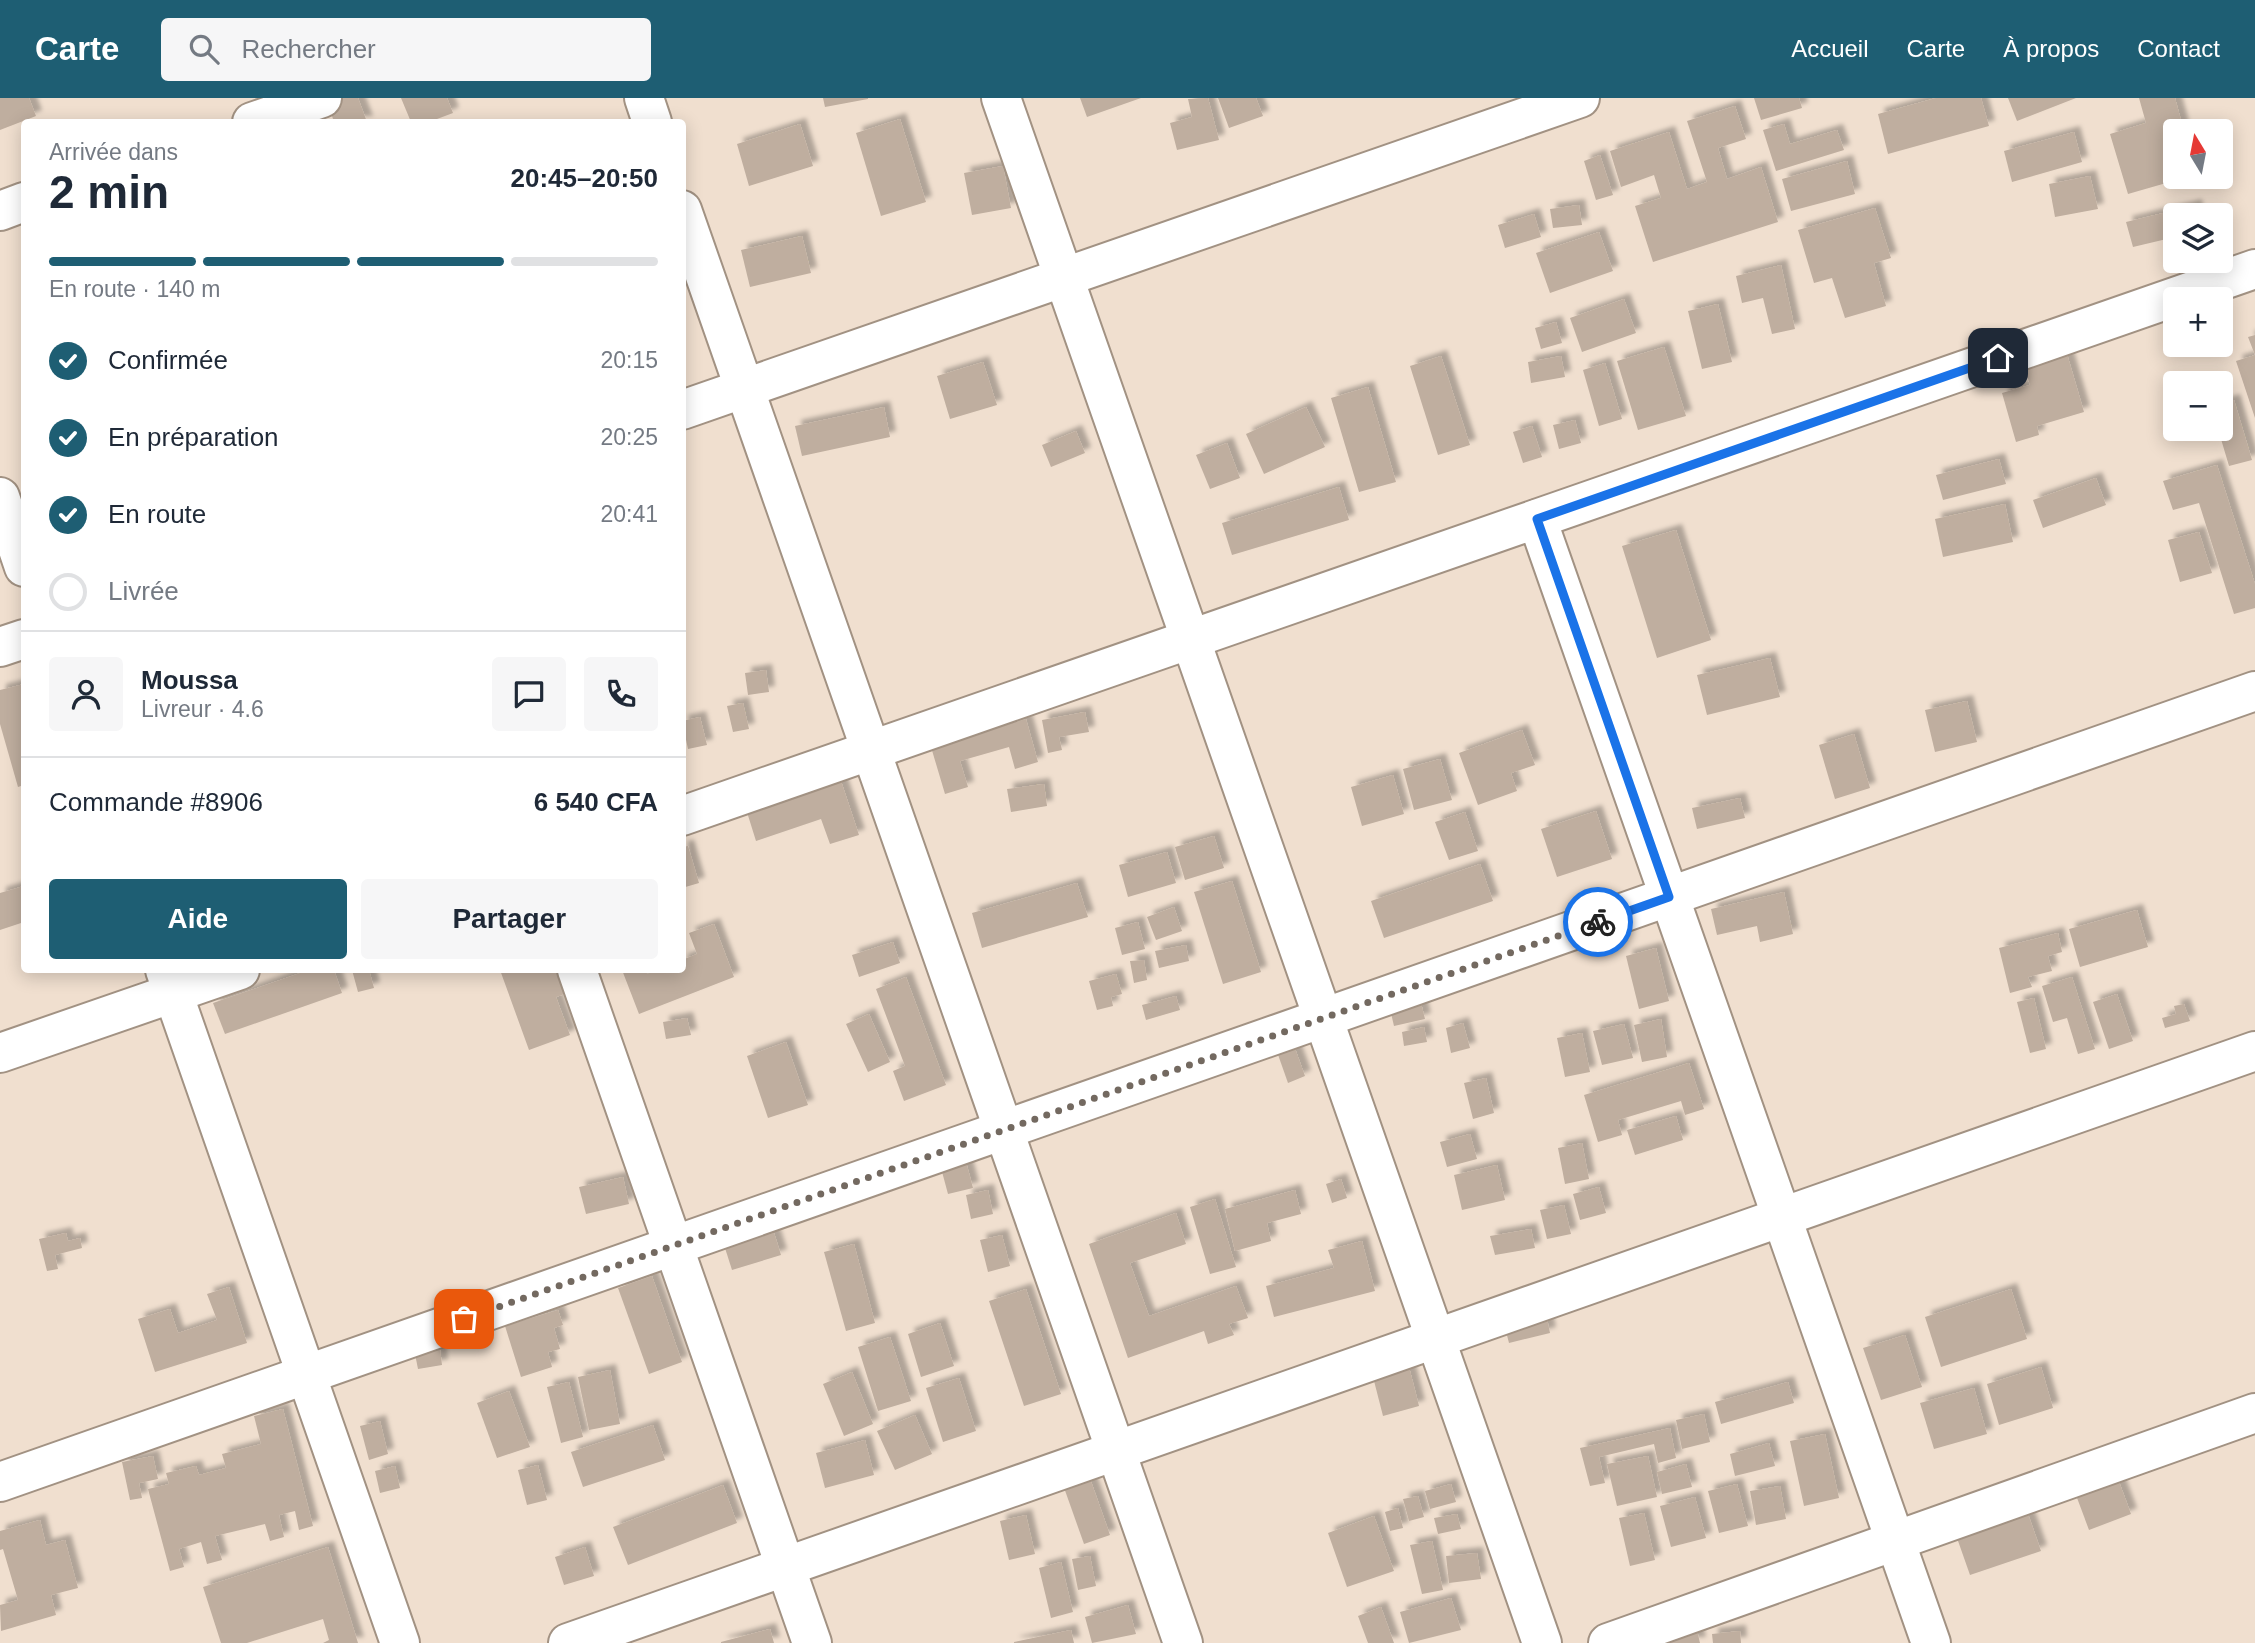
<!DOCTYPE html>
<html lang="fr">
<head>
<meta charset="utf-8">
<style>
  body { margin:0; font-family:Helvetica,sans-serif; background:#f6f6f7; color:#1f2937; height:100vh; display:flex; flex-direction:column; font-size:26px; white-space:nowrap }
  * { box-sizing:border-box; margin:0 }
  p { font-size:23px; color:#747a83 }
  .icon { flex:none; width:38px; height:38px; fill:none; stroke:currentColor; stroke-width:2; stroke-linecap:round; stroke-linejoin:round }
  .map { position:relative; flex:1; overflow:hidden }
  .side { position:absolute; left:21px; top:21px; width:665px; height:854px; display:flex; flex-direction:column; background:#fff; border-radius:7px; box-shadow:0 4px 18px #0003 }
  .side>* { flex:none }
  .needle { width:46px; rotate:350deg }
  .fabs { position:absolute; left:2163px; top:21px; display:grid; gap:14px }
  .fabs a { display:grid; place-items:center; width:70px; height:70px; border-radius:7px; background:#fff; box-shadow:0 4px 18px #0003; font-size:35px }
  .pin { position:absolute; display:grid; place-items:center; width:60px; height:60px; color:#fff; margin:-30px; border-radius:14px; box-shadow:0 4px 10px #0006 }
  .courier { position:absolute; display:grid; place-items:center; width:70px; height:70px; margin:-35px; border:5px solid #1a73e8; border-radius:50%; background:#fff; color:#222; box-shadow:0 2px 9px #0007 }
  .overview em { font-style:normal; font-weight:700 }
  .overview div { display:flex; flex-direction:column-reverse }
  .overview { display:flex; align-items:center; justify-content:space-between; height:119px; padding:0 28px }
  h1 { font-size:46px; font-weight:700; line-height:52px }
  .bar { display:grid; grid-template-columns:repeat(4,1fr); gap:10px 7px; align-content:center; height:84px; padding:0 28px }
  .bar i { height:9px; border-radius:5px; background:#e0e1e3 }
  .bar .selected { background:#1e5e73 }
  .bar p { grid-column:span 4 }
  .line { display:flex; align-items:center; gap:18px; padding:0 28px; border-top:2px solid #e0e1e3 }
  .line div { flex:1 }
  .round { display:grid; place-items:center; flex:none; width:74px; height:74px; border-radius:7px; background:#f6f6f7 }
  ol { padding:0 28px; list-style:none }
  li { display:flex; align-items:center; gap:21px; height:77px }
  li p { margin-inline-start:auto }
  li .icon { padding:7px; border-radius:50%; background:#1e5e73; color:#fff; stroke-width:4 }
  li:last-child { color:#747a83 }
  li i { width:38px; height:38px; border:4px solid #e0e1e3; border-radius:50% }
  .action { display:flex; gap:14px; margin-top:auto; padding:14px 28px }
  .action a { flex:1; height:80px; border-radius:7px; background:#1e5e73; color:#fff; font-size:28px; font-weight:700; line-height:80px; text-align:center }
  .action a+a { background:#f6f6f7; color:#1f2937 }
  header { display:flex; align-items:center; gap:42px; box-sizing:border-box; height:98px; padding:0 35px; background:#1e5e73; color:#fff }
  header strong { font-size:33px }
  nav { display:flex; gap:38px; margin-inline-start:auto; font-size:24px }
  .search { width:490px; height:63px; background:#f6f6f7; display:flex; align-items:center; gap:18px; box-sizing:border-box; padding:0 24px; border-radius:7px; color:#747a83; font-size:26px }
  .map>svg:first-child { display:block }
  .building { fill:#bfae9f; filter:url(#shadow) }
  .lines { fill:none; stroke-linecap:round; stroke-linejoin:round }
  .minor-casing { stroke:#a29283; stroke-width:42 }
  .minor { stroke:#fff; stroke-width:38 }
  .done { stroke:#736960; stroke-width:7; stroke-dasharray:0 12.6 }
  .route { stroke:#1a73e8; stroke-width:9 }
</style>
</head>
<body>
<header>
<strong>Carte</strong>
<div class="search"><svg class="icon" aria-label="search" viewBox="0 0 24 24"><circle cx="10" cy="10" r="6"/><path d="M15 15l6 6"/></svg>Rechercher</div>
<nav><a>Accueil</a><a>Carte</a><a>À propos</a><a>Contact</a></nav>
</header>
<div class="map">
<svg width="2255" height="1545" viewBox="0 0 2255 1545">
  <defs>
    <filter id="shadow"><feDropShadow dx="6" dy="-6" stdDeviation="2" flood-color="#0004"/></filter>
  </defs>
  <rect width="100%" height="100%" fill="#f0dfcf"/>
  <g class="building">
    <polygon points="0,0 29,0 36,18 0,32"/>
    <polygon points="326,0 358,0 367,24 334,24"/>
    <polygon points="401,0 447,0 453,15 429,24 411,24"/>
    <polygon points="823,0 868,0 868,1 825,9"/>
    <polygon points="1080,0 1141,0 1087,19"/>
    <polygon points="1208,0 1219,42 1177,52 1170,25 1192,19 1188,1"/>
    <polygon points="1218,0 1256,0 1263,18 1229,30"/>
    <polygon points="1754,0 1799,0 1802,10 1761,22"/>
    <polygon points="1936,0 1981,0 1989,28 1888,56 1878,16"/>
    <polygon points="2008,0 2076,0 2017,23"/>
    <polygon points="2139,0 2175,0 2184,33 2175,33 2175,79 2187,79 2128,96 2110,36 2146,25"/>
    <polygon points="1735,8 1746,41 1718,50 1727,81 1761,69 1778,124 1653,164 1635,108 1661,100 1654,77 1621,89 1610,53 1669,34 1687,91 1707,84 1687,23"/>
    <polygon points="900,21 926,104 881,118 856,35"/>
    <polygon points="800,26 813,68 749,88 737,46"/>
    <polygon points="1784,26 1790,46 1837,32 1844,52 1776,73 1763,32"/>
    <polygon points="2074,34 2082,64 2012,84 2004,53"/>
    <polygon points="1600,57 1613,97 1596,102 1584,63"/>
    <polygon points="1847,63 1855,96 1791,113 1782,81"/>
    <polygon points="1003,68 1011,110 972,117 964,75"/>
    <polygon points="2090,78 2098,111 2055,119 2049,86"/>
    <polygon points="1579,107 1582,127 1553,130 1550,111"/>
    <polygon points="2196,107 2198,117 2175,117 2175,139 2133,149 2126,124"/>
    <polygon points="1875,110 1891,160 1874,165 1886,208 1845,220 1832,180 1814,185 1798,132"/>
    <polygon points="1534,116 1541,139 1505,150 1498,127"/>
    <polygon points="1599,134 1613,173 1550,195 1536,155"/>
    <polygon points="802,138 811,175 750,189 741,152"/>
    <polygon points="1781,167 1795,231 1772,236 1763,200 1742,205 1736,178"/>
    <polygon points="1624,201 1636,235 1582,254 1570,220"/>
    <polygon points="1718,206 1732,264 1702,271 1688,213"/>
    <polygon points="1556,224 1562,245 1541,251 1535,230"/>
    <polygon points="2255,237 2255,320 2236,263 2255,257 2248,239"/>
    <polygon points="1664,249 1686,318 1638,332 1617,263"/>
    <polygon points="2067,256 2084,314 2037,328 2039,337 2016,344 2002,295 2030,287 2024,268"/>
    <polygon points="1441,258 1470,347 1438,357 1410,268"/>
    <polygon points="1561,258 1565,279 1531,285 1528,264"/>
    <polygon points="983,264 997,307 950,321 937,278"/>
    <polygon points="1605,265 1622,321 1599,328 1583,272"/>
    <polygon points="1368,289 1396,384 1359,394 1331,300"/>
    <polygon points="2234,302 2252,362 2229,368 2218,331 2221,331 2221,306"/>
    <polygon points="884,309 890,339 802,358 795,328"/>
    <polygon points="1306,309 1325,349 1264,376 1246,336"/>
    <polygon points="1575,322 1581,345 1559,351 1553,327"/>
    <polygon points="1532,328 1542,359 1523,365 1513,334"/>
    <polygon points="1076,333 1085,355 1051,369 1042,347"/>
    <polygon points="1227,345 1240,380 1210,391 1196,357"/>
    <polygon points="1999,361 2006,386 1943,402 1936,377"/>
    <polygon points="2217,367 2255,486 2255,510 2234,516 2199,405 2173,412 2163,383"/>
    <polygon points="2096,380 2106,407 2043,430 2033,402"/>
    <polygon points="1339,389 1349,422 1232,457 1222,425"/>
    <polygon points="2005,406 2013,444 1943,459 1935,421"/>
    <polygon points="1676,432 1711,542 1657,560 1622,448"/>
    <polygon points="2199,434 2212,475 2180,484 2168,442"/>
    <polygon points="1770,560 1780,599 1707,617 1697,577"/>
    <polygon points="766,572 769,594 748,597 745,575"/>
    <polygon points="24,586 24,687 18,689 0,626 0,592"/>
    <polygon points="1967,603 1977,644 1935,654 1925,612"/>
    <polygon points="743,605 749,631 733,634 727,608"/>
    <polygon points="1085,614 1089,634 1059,639 1062,652 1048,655 1042,622"/>
    <polygon points="700,619 707,647 688,651 682,623"/>
    <polygon points="1026,621 1038,664 1015,671 1009,649 960,663 968,689 945,696 931,649"/>
    <polygon points="1522,632 1535,667 1511,675 1517,693 1478,707 1459,655"/>
    <polygon points="1854,636 1870,690 1835,701 1819,647"/>
    <polygon points="1440,661 1452,702 1414,712 1403,671"/>
    <polygon points="1393,677 1404,716 1362,728 1351,689"/>
    <polygon points="840,680 859,737 830,746 821,721 756,743 746,711"/>
    <polygon points="1044,686 1047,708 1011,714 1007,691"/>
    <polygon points="1740,700 1745,720 1697,731 1692,710"/>
    <polygon points="1596,713 1612,761 1557,779 1541,731"/>
    <polygon points="1465,714 1478,753 1449,762 1435,724"/>
    <polygon points="1214,738 1224,770 1185,782 1175,749"/>
    <polygon points="688,748 699,785 682,790 682,749"/>
    <polygon points="1167,754 1176,785 1128,799 1119,767"/>
    <polygon points="1480,766 1493,803 1384,840 1371,803"/>
    <polygon points="1232,783 1261,874 1223,886 1194,794"/>
    <polygon points="1077,785 1088,819 982,850 972,815"/>
    <polygon points="24,788 24,824 0,832 0,795"/>
    <polygon points="1784,794 1793,836 1760,844 1757,828 1717,837 1711,811"/>
    <polygon points="1174,809 1182,833 1156,842 1147,819"/>
    <polygon points="2137,812 2148,849 2080,869 2069,831"/>
    <polygon points="1138,824 1145,851 1122,857 1115,830"/>
    <polygon points="714,826 734,879 639,916 622,872 646,872 647,876 658,872 682,872 682,862 697,856 689,835"/>
    <polygon points="2058,835 2062,854 2048,858 2052,873 2028,879 2032,889 2010,895 1999,850"/>
    <polygon points="893,844 900,865 859,879 852,857"/>
    <polygon points="1186,847 1189,863 1159,870 1155,853"/>
    <polygon points="1656,850 1669,903 1639,911 1626,858"/>
    <polygon points="1144,862 1147,882 1134,885 1130,863"/>
    <polygon points="309,872 334,872 342,895 225,936 213,905"/>
    <polygon points="352,872 369,872 374,890 358,894"/>
    <polygon points="500,872 572,872 579,891 556,899 570,937 529,952"/>
    <polygon points="1116,876 1122,896 1111,899 1113,908 1097,912 1089,883"/>
    <polygon points="906,879 946,987 904,1003 893,973 905,968 876,891"/>
    <polygon points="2072,879 2095,951 2078,956 2067,920 2053,924 2042,888"/>
    <polygon points="2117,896 2133,943 2109,951 2093,904"/>
    <polygon points="1176,898 1180,912 1146,922 1142,907"/>
    <polygon points="2034,900 2046,951 2030,955 2017,904"/>
    <polygon points="1421,905 1425,921 1394,928 1390,911"/>
    <polygon points="2184,906 2190,923 2165,930 2162,920 2176,916 2174,908"/>
    <polygon points="869,916 890,964 868,974 846,926"/>
    <polygon points="687,920 691,937 666,941 663,924"/>
    <polygon points="1661,921 1667,959 1642,964 1634,927"/>
    <polygon points="1463,925 1470,950 1451,955 1446,930"/>
    <polygon points="1624,926 1633,960 1602,967 1593,933"/>
    <polygon points="1424,929 1427,944 1404,948 1402,934"/>
    <polygon points="1582,935 1590,974 1565,979 1557,940"/>
    <polygon points="786,944 808,1007 768,1020 747,958"/>
    <polygon points="1293,945 1305,978 1288,985 1276,951"/>
    <polygon points="1689,965 1704,1011 1685,1017 1681,1003 1618,1022 1622,1037 1598,1044 1584,997"/>
    <polygon points="1486,980 1494,1015 1473,1021 1464,985"/>
    <polygon points="1676,1018 1683,1042 1635,1057 1627,1032"/>
    <polygon points="1470,1036 1477,1061 1447,1069 1440,1044"/>
    <polygon points="1582,1045 1589,1081 1565,1086 1558,1050"/>
    <polygon points="966,1064 973,1090 948,1096 941,1070"/>
    <polygon points="1497,1067 1505,1102 1462,1112 1454,1077"/>
    <polygon points="623,1079 629,1106 586,1116 579,1089"/>
    <polygon points="1341,1081 1347,1100 1332,1105 1326,1086"/>
    <polygon points="1599,1089 1606,1115 1580,1122 1573,1096"/>
    <polygon points="988,1092 993,1116 971,1121 966,1097"/>
    <polygon points="1295,1092 1301,1116 1267,1125 1271,1143 1235,1153 1225,1111"/>
    <polygon points="1215,1101 1236,1169 1210,1176 1190,1109"/>
    <polygon points="1564,1107 1571,1136 1547,1141 1540,1112"/>
    <polygon points="1176,1115 1186,1146 1130,1165 1149,1218 1236,1188 1248,1220 1229,1226 1234,1237 1208,1246 1204,1233 1128,1260 1089,1146"/>
    <polygon points="1531,1131 1535,1150 1495,1157 1490,1138"/>
    <polygon points="66,1135 68,1143 80,1140 82,1150 55,1157 58,1171 47,1173 39,1141"/>
    <polygon points="774,1135 781,1157 732,1172 725,1150"/>
    <polygon points="1002,1137 1010,1168 988,1174 980,1142"/>
    <polygon points="1362,1143 1375,1193 1274,1219 1266,1188 1334,1170 1328,1152"/>
    <polygon points="854,1146 875,1225 846,1233 824,1154"/>
    <polygon points="652,1178 682,1264 649,1276 618,1190"/>
    <polygon points="229,1189 247,1245 155,1274 138,1221 170,1211 178,1235 217,1222 207,1196"/>
    <polygon points="1026,1191 1061,1296 1024,1308 989,1203"/>
    <polygon points="2011,1191 2027,1241 1941,1269 1925,1219"/>
    <polygon points="558,1212 563,1227 554,1230 560,1251 548,1254 552,1269 521,1279 505,1228"/>
    <polygon points="1546,1216 1550,1235 1509,1245 1504,1226"/>
    <polygon points="940,1225 954,1268 921,1279 908,1236"/>
    <polygon points="1905,1237 1922,1289 1881,1302 1863,1250"/>
    <polygon points="890,1239 911,1303 878,1313 858,1249"/>
    <polygon points="440,1251 442,1267 418,1271 415,1256"/>
    <polygon points="1408,1265 1419,1308 1383,1318 1372,1275"/>
    <polygon points="2041,1269 2053,1310 1999,1327 1987,1286"/>
    <polygon points="610,1272 620,1326 589,1332 578,1279"/>
    <polygon points="852,1274 873,1326 844,1338 823,1286"/>
    <polygon points="959,1280 976,1333 943,1344 926,1290"/>
    <polygon points="569,1284 583,1339 561,1345 547,1289"/>
    <polygon points="1788,1284 1794,1305 1721,1326 1715,1304"/>
    <polygon points="1974,1290 1987,1336 1934,1351 1920,1305"/>
    <polygon points="509,1293 530,1349 497,1360 477,1305"/>
    <polygon points="283,1311 313,1428 299,1432 295,1413 279,1417 284,1439 270,1443 265,1426 215,1438 222,1462 207,1466 201,1444 179,1451 184,1469 170,1473 148,1391 169,1386 166,1375 196,1368 199,1377 226,1370 222,1356 261,1346 254,1318"/>
    <polygon points="1704,1316 1710,1344 1682,1351 1676,1322"/>
    <polygon points="915,1317 932,1356 895,1372 877,1333"/>
    <polygon points="380,1323 388,1356 369,1362 360,1328"/>
    <polygon points="653,1327 665,1362 583,1389 571,1354"/>
    <polygon points="1670,1330 1676,1360 1658,1365 1654,1346 1599,1359 1605,1385 1590,1388 1580,1350"/>
    <polygon points="1825,1336 1839,1400 1804,1408 1790,1343"/>
    <polygon points="865,1342 874,1377 825,1390 816,1355"/>
    <polygon points="1769,1345 1775,1368 1735,1378 1730,1356"/>
    <polygon points="153,1358 158,1381 139,1385 142,1400 130,1402 122,1364"/>
    <polygon points="1648,1358 1657,1399 1617,1408 1607,1366"/>
    <polygon points="1686,1366 1692,1389 1662,1396 1657,1374"/>
    <polygon points="538,1367 547,1402 527,1407 518,1372"/>
    <polygon points="395,1368 400,1390 380,1395 375,1373"/>
    <polygon points="2115,1373 2131,1416 2089,1432 2073,1389"/>
    <polygon points="1088,1375 1110,1437 1084,1446 1062,1384"/>
    <polygon points="1451,1386 1456,1404 1430,1411 1425,1393"/>
    <polygon points="1737,1386 1748,1428 1719,1435 1708,1393"/>
    <polygon points="723,1387 737,1425 628,1467 613,1429"/>
    <polygon points="1780,1388 1786,1421 1756,1427 1750,1393"/>
    <polygon points="1418,1398 1424,1419 1409,1423 1403,1401"/>
    <polygon points="1695,1399 1706,1440 1671,1449 1660,1408"/>
    <polygon points="1398,1410 1403,1430 1390,1433 1385,1414"/>
    <polygon points="1644,1415 1655,1462 1630,1468 1619,1420"/>
    <polygon points="1457,1416 1461,1431 1438,1436 1434,1420"/>
    <polygon points="2028,1416 2041,1453 1970,1477 1957,1440"/>
    <polygon points="1026,1417 1035,1456 1009,1462 1000,1423"/>
    <polygon points="1374,1418 1394,1473 1347,1489 1328,1435"/>
    <polygon points="40,1422 46,1447 65,1442 78,1490 51,1497 56,1517 1,1533 0,1507 18,1502 3,1451 0,1452 0,1433"/>
    <polygon points="1432,1443 1443,1492 1422,1496 1410,1447"/>
    <polygon points="328,1449 358,1545 323,1545 329,1542 323,1521 247,1545 221,1545 203,1489"/>
    <polygon points="585,1449 594,1478 564,1487 555,1459"/>
    <polygon points="1477,1455 1481,1481 1449,1485 1446,1458"/>
    <polygon points="1090,1458 1096,1488 1078,1492 1072,1461"/>
    <polygon points="1061,1464 1073,1514 1051,1520 1039,1470"/>
    <polygon points="1451,1500 1461,1532 1409,1545 1400,1514"/>
    <polygon points="1128,1507 1136,1536 1092,1545 1085,1519"/>
    <polygon points="1381,1509 1394,1545 1368,1545 1358,1518"/>
    <polygon points="1696,1528 1700,1545 1620,1545"/>
    <polygon points="770,1531 774,1545 721,1545 721,1544"/>
    <polygon points="1071,1532 1074,1545 1014,1545 1014,1544"/>
    <polygon points="1740,1533 1741,1545 1713,1545 1712,1536"/>
  </g>
  <g class="lines">
    <g class="minor-casing">
      <g id="minor">
        <polyline points="644,0 652,24"/>
        <polyline points="1001,0 1542,1545"/>
        <polyline points="252,24 322,0"/>
        <polyline points="682,112 1183,1545"/>
        <polyline points="0,113 24,104"/>
        <polyline points="682,312 1580,0"/>
        <polyline points="0,399 24,469"/>
        <polyline points="1537,421 1931,1545"/>
        <polyline points="0,549 24,541"/>
        <polyline points="682,718 2255,171"/>
        <polyline points="165,872 400,1545"/>
        <polyline points="577,872 812,1545"/>
        <polyline points="0,955 240,872"/>
        <polyline points="0,1384 2255,593"/>
        <polyline points="568,1545 2255,953"/>
        <polyline points="1608,1545 2255,1315"/>
      </g>
    </g>
    <use href="#minor" class="minor"/>
  </g>
  <g class="lines">
    <polyline class="done" points="464,1221 1598,824"/>
    <polyline class="route" points="1598,824 1669,799 1537,421 1998,260"/>
  </g>
</svg>
<div class="fabs">
<a><svg class="needle" viewBox="-14 -14 28 28"><path d="M0-13l5 13h-10z" fill="#e53935"/><path d="M0 13l5-13h-10z" fill="#747a83"/></svg></a>
<a><svg class="icon" aria-label="layers" viewBox="0 0 24 24"><path d="M12 4l9 5-9 5-9-5zM3 14l9 5 9-5"/></svg></a>
<a>+</a>
<a>−</a>
</div>
<div class="pin" style="left:464px;top:1221px;background:#ea580c"><svg class="icon" aria-label="bag" viewBox="0 0 24 24"><path d="M5 8h14l-1 12H6zM9 8a3 3 0 0 1 6 0"/></svg></div>
<div class="pin" style="left:1998px;top:260px;background:#1f2937"><svg class="icon" aria-label="home" viewBox="0 0 24 24"><path d="M3 11l9-7 9 7M6 9v11h12V9"/></svg></div>
<div class="courier" style="left:1598px;top:824px"><svg class="icon" aria-label="bike" viewBox="0 0 24 24"><circle cx="6" cy="16" r="4"/><circle cx="18" cy="16" r="4"/><path d="M6 16l4-8h5l3 8M10 8l3 8H6M13 5h3"/></svg></div>
<section class="side">
<div class="overview"><div><h1>2 min</h1><p>Arrivée dans</p></div><em>20:45–20:50</em></div>
<div class="bar"><i class="selected"></i><i class="selected"></i><i class="selected"></i><i></i><p>En route · 140 m</p></div>
<ol>
<li><svg class="icon" aria-label="check" viewBox="0 0 24 24"><path d="M5 12l5 5 9-10"/></svg>Confirmée<p>20:15</p></li>
<li><svg class="icon" aria-label="check" viewBox="0 0 24 24"><path d="M5 12l5 5 9-10"/></svg>En préparation<p>20:25</p></li>
<li><svg class="icon" aria-label="check" viewBox="0 0 24 24"><path d="M5 12l5 5 9-10"/></svg>En route<p>20:41</p></li>
<li><i></i>Livrée</li>
</ol>
<div class="line" style="height:126px"><a class="round"><svg class="icon" aria-label="person" viewBox="0 0 24 24"><circle cx="12" cy="8" r="4"/><path d="M4 21q1-7 8-7t8 7"/></svg></a><div><b>Moussa</b><p>Livreur · 4.6</p></div><a class="round"><svg class="icon" aria-label="chat" viewBox="0 0 24 24"><path d="M4 5h16v11H9l-5 4z"/></svg></a><a class="round"><svg class="icon" aria-label="phone" viewBox="0 0 24 24"><path d="M5 4h4l2 5-3 2q2 4 5 5l2-3 5 2v4C11 20 4 13 5 4z"/></svg></a></div>
<div class="line" style="height:91px"><div>Commande #8906</div><b>6 540 CFA</b></div>
<div class="action"><a>Aide</a><a>Partager</a></div>
</section>
</div>
</body>
</html>
